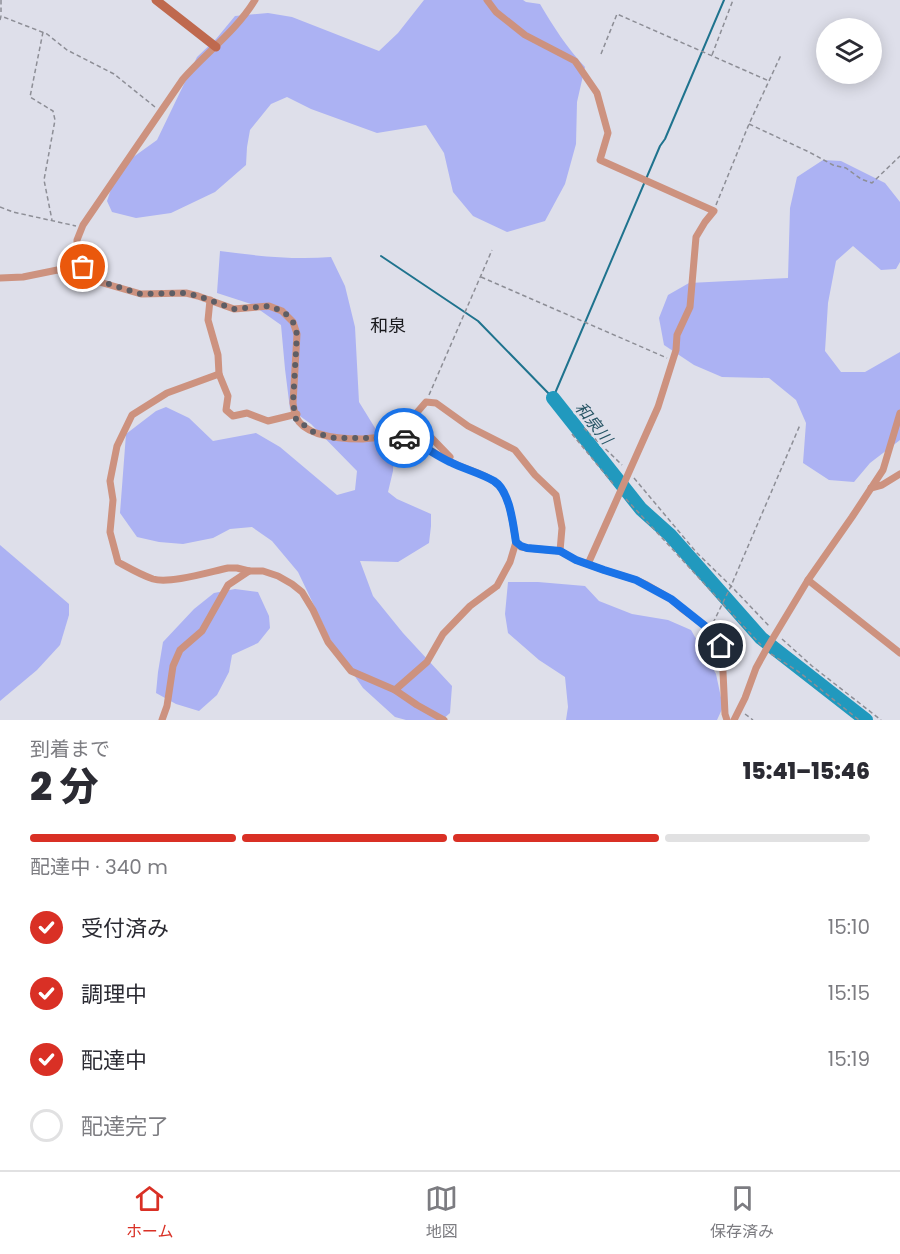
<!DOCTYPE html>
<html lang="ja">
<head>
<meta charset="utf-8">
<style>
  body { margin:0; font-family:Poppins,"Noto Sans JP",sans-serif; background:#f7f7f7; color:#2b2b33; height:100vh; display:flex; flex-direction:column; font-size:22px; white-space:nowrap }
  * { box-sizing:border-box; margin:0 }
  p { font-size:20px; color:#7c7c81 }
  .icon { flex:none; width:33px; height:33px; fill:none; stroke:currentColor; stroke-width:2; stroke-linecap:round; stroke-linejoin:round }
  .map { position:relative; height:720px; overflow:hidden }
  .sheet { display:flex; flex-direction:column; background:#fff; flex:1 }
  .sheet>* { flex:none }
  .buttons { position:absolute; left:816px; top:18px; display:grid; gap:12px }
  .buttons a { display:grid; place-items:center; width:66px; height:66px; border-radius:50%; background:#fff; box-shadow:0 3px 15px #0003; font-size:30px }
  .pin { position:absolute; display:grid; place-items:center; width:51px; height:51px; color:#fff; margin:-26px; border:3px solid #fff; border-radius:50%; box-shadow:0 2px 6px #0007 }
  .courier { position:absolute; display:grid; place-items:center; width:60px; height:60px; margin:-30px; border:4px solid #1a73e8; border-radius:50%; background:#fff; color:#222; box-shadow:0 2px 8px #0007 }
  .overview em { font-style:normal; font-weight:800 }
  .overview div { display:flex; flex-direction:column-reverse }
  .overview { display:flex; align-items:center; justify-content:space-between; height:102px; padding:0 30px }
  h1 { font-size:39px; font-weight:800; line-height:45px }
  .bar { display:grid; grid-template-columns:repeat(4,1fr); gap:9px 6px; align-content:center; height:72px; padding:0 30px }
  .bar i { height:8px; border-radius:4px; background:#e1e1e2 }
  .bar .selected { background:#d93025 }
  .bar p { grid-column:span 4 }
  ol { padding:0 30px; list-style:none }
  li { display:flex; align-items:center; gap:18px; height:66px }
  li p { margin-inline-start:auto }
  li .icon { padding:6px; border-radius:50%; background:#d93025; color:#fff; stroke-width:4 }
  li:last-child { color:#7c7c81 }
  li i { width:33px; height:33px; border:3px solid #e1e1e2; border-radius:50% }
  .dock { display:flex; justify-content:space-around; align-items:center; height:84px; border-top:2px solid #e1e1e2; background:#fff; font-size:16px; color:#7c7c81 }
  .dock a { display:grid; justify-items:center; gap:3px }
  .dock .selected { color:#d93025 }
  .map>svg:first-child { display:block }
  .green { fill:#acb2f3 }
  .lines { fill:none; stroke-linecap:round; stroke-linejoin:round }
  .stream { stroke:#1f738e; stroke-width:2 }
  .river { stroke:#2199be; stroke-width:14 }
  .path { stroke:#8d8e96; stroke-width:1.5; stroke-dasharray:4.5 3; stroke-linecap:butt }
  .street { stroke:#cd927f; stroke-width:7 }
  .secondary { stroke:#bf694e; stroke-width:9 }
  .done { stroke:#5e5e65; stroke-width:6; stroke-dasharray:0 10.8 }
  .route { stroke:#1a73e8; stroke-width:8 }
  .labels { text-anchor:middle; stroke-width:5; stroke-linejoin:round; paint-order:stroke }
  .water-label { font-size:16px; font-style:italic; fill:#275565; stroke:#dedfea }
  .quarter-label { font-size:18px; fill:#19191d; stroke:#dedfea }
</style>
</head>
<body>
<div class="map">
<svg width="900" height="720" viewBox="0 0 900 720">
  <rect width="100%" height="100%" fill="#dedfea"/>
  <g class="green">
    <path d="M424 0H523L526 2 540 4C553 26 567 48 585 67L577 102 576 144 565 184 545 221 507 232 473 216 453 192 444 153 426 125 377 133 311 109 287 97 271 104 250 130 247 147 246 165 215 192 171 213 136 218 112 212 107 201 118 168 157 140 197 57 216 39 235 16 268 13 292 17 379 51 398 33Z"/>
    <polygon points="823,160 841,161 885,183 900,202 900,262 896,269 881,270 853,246 836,261 828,303 825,351 841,372 865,372 900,352 900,440 870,463 854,482 829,480 803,463 806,423 796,400 769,378 722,377 694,365 664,345 659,318 668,295 689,283 788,278 790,208 797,177"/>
    <path d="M220 251C257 256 294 260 331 257L345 286 355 327 359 402 380 436 394 445 393 471 388 492 397 499 431 514V526L429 543 398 562 360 561 373 596 403 633 452 686 450 713 442 720H406L395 717 363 688 333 645 298 572 272 541 252 527 230 529 213 538 183 544 159 542 137 537 120 513 126 434 156 411 166 407 189 418 213 441 256 433 280 447 337 495 355 490 357 471 311 424 290 409 285 369 281 325 251 304 217 293Z"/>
    <polygon points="0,545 69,604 69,615 60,645 37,670 0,701"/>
    <polygon points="508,582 538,582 585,586 599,601 632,614 668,620 691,630 716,674 723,707 717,720 566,720 568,707 565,677 539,660 508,633 505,614"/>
    <polygon points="235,589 258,592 269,616 270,628 258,643 232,655 229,672 217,695 199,711 176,704 156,693 158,672 163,642 194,609 214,593"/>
  </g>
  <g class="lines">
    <polyline class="stream" points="381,256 478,321 553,398 660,146 665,139 724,0"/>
    <polyline class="river" points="553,398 641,509 670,535 761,638 866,720"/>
    <g class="path">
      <polyline points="1,0 1,15"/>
      <polyline points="0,20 1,16 47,34 67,50 114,74 155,107"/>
      <polyline points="43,32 30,97 53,111 55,120 44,180 52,220"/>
      <polyline points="601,54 617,14 769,81"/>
      <polyline points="712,55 733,0"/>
      <polyline points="749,124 809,152 833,165 846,168 861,179 872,183 900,156"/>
      <polyline points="716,205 749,124 781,55"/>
      <polyline points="0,207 13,212 76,226"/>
      <polyline points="481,277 667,358"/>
      <polyline points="429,395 492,250"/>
      <polyline points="584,428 622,465"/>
      <polyline points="572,434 615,486"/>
      <polyline points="634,478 697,553 731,586 770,627"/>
      <polyline points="626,499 761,645"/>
      <polyline points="713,623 731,586 800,425"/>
      <polyline points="782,639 812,666 881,720"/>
      <polyline points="771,654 799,672 859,720"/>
      <polyline points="745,714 753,720"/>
    </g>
    <g class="street">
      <path d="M255 0C236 31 207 52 183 79L83 225 77 240V250L79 260 88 275 96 281 141 294 186 293 198 296 234 309 269 306 282 311 293 322 297 334 293 403C294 407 294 413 296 417 305 437 343 439 363 439 376 438 391 435 404 438 421 441 434 454 449 461 463 469 481 472 495 482 510 492 513 525 516 542L521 547 527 548 560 551 576 560 604 570 636 580 647 585 671 599 682 609 710 629 717 638 722 651 725 714 727 720"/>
      <polyline points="487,0 496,12 525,35 575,61 597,93 608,133 600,160 714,211 705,222 696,237 690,307 677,335 676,350 658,407 588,564"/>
      <polyline points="0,278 23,277 82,265"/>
      <polyline points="210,300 208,320 218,355 219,374 228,396 226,410 233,416 247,413 268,421 297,414"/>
      <path d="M219 374 167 393 132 415 117 446 110 481 113 500 110 532 118 562C129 568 141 575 153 579 170 584 209 572 228 568H237L249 571H263L278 576 292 584 302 592 313 610 328 642 351 671 395 690"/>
      <polyline points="450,457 421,427 413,417 426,402 436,403 468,426 515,450 535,475 556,495 562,528 560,551"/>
      <polyline points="871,488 882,485 900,474"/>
      <polyline points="808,580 900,653"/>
      <polyline points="162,720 167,706 173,666 180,650 202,631 228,585 249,571"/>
      <polyline points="444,720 417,705 395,690 427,662 443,634 470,606 497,586 510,562 516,542"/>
      <polyline points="734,720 745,698 756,668 767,648 808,580 852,517 883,470 900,413"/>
    </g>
    <polyline class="secondary" points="156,0 216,47"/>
  </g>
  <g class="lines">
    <polyline class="done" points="83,267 88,275 96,280 141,294 186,293 198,296 234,309 269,306 282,311 287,315 293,322 297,334 293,403 296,419 309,429 315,433 335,438 404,438"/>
    <path class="route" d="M404 438C421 443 434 455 450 462 464 469 480 473 494 481 510 491 513 524 516 542L521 546 527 548 560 551 576 560 604 570 636 580 671 599 710 630 721 646"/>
  </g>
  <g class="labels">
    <g class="water-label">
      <text transform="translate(594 423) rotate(51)" y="6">和泉川</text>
    </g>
    <g class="quarter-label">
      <text x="388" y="332">和泉</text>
    </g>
  </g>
</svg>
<div class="buttons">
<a><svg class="icon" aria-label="layers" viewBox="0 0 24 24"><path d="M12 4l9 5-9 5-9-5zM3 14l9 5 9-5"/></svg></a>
</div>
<div class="pin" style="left:83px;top:267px;background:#ea580c"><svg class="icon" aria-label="bag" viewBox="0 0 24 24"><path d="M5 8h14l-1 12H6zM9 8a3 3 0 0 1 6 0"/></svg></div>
<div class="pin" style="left:721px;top:646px;background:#1f2937"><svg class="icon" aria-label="home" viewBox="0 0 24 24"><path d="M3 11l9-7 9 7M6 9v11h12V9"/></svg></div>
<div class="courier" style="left:404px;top:438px"><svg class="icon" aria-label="car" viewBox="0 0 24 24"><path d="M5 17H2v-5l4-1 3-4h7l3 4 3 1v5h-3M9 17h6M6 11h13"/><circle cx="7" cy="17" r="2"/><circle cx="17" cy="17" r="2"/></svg></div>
</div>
<section class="sheet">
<div class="overview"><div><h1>2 分</h1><p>到着まで</p></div><em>15:41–15:46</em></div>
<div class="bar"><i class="selected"></i><i class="selected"></i><i class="selected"></i><i></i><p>配達中 · 340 m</p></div>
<ol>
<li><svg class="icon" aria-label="check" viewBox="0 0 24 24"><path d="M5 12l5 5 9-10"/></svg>受付済み<p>15:10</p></li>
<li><svg class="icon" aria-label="check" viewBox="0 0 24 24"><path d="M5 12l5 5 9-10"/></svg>調理中<p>15:15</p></li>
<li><svg class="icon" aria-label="check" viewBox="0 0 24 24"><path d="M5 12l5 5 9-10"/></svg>配達中<p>15:19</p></li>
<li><i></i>配達完了</li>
</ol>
</section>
<nav class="dock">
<a class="selected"><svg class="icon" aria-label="home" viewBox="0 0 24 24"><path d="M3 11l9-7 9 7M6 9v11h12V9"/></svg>ホーム</a>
<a><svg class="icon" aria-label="map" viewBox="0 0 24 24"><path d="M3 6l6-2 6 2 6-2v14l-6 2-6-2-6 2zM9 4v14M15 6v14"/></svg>地図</a>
<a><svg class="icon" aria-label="saved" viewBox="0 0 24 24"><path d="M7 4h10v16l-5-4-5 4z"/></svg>保存済み</a>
</nav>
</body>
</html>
